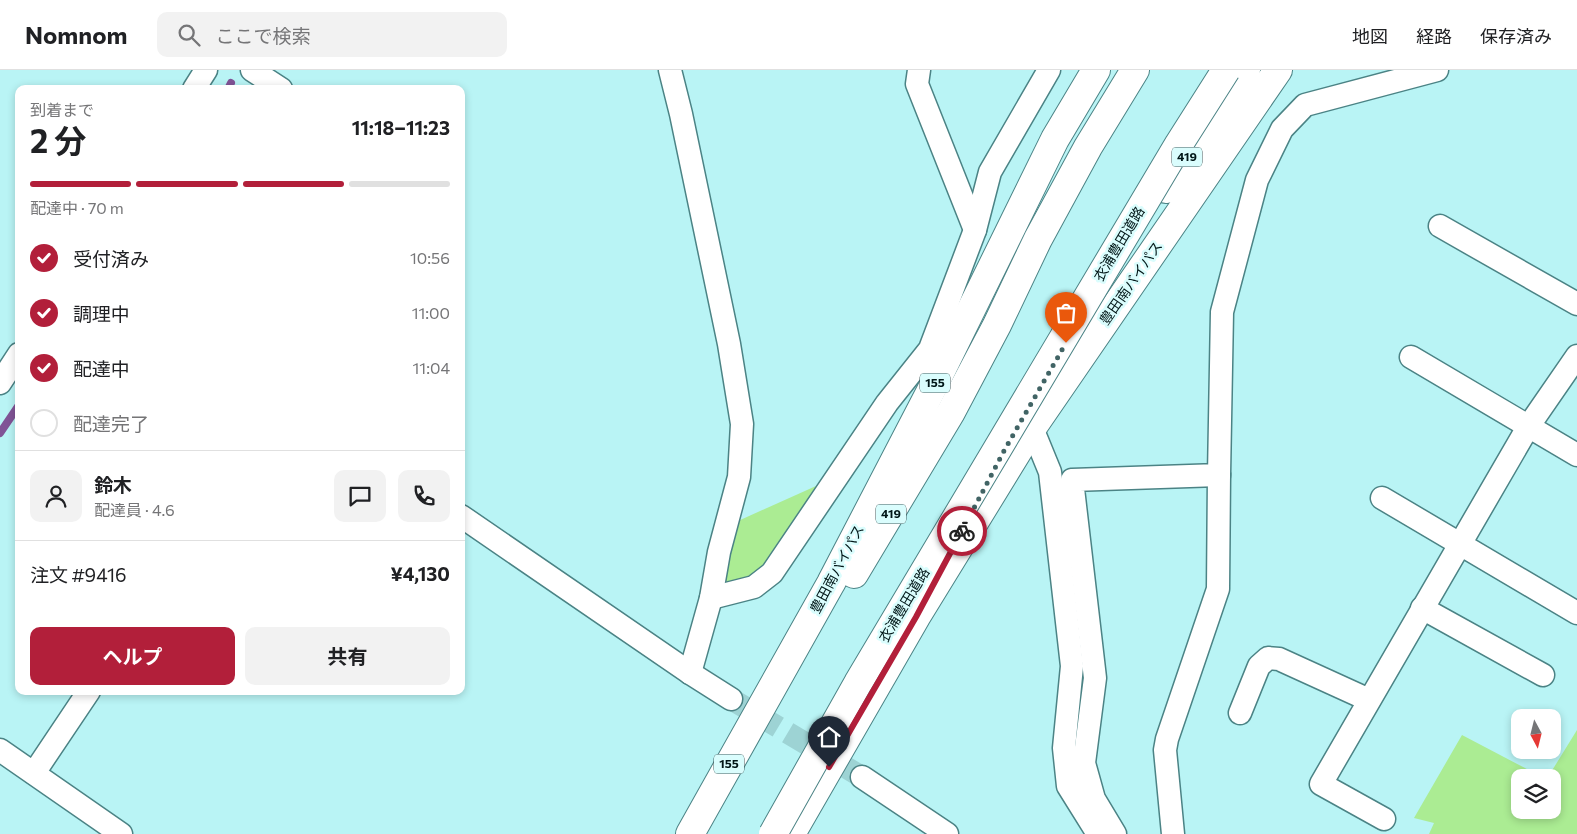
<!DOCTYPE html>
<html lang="ja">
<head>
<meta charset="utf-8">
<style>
  body { margin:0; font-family:Commissioner,"Noto Sans JP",sans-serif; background:#f2f2f2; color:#202124; height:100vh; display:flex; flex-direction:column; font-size:19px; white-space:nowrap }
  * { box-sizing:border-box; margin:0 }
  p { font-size:16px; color:#757577 }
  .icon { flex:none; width:28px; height:28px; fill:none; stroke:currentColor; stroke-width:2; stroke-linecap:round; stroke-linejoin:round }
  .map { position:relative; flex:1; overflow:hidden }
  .drawer { position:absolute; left:15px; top:15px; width:450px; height:610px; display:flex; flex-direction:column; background:#fff; border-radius:10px; box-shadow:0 2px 8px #0003 }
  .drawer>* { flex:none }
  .needle { width:32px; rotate:173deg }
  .controls { position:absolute; left:1511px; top:639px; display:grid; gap:10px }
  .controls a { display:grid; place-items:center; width:50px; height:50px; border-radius:10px; background:#fff; box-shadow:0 2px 8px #0003; font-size:25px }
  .pin { position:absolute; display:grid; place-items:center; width:42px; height:42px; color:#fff; margin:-51px -21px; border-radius:50% 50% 50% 0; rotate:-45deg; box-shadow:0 0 5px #0007 }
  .pin .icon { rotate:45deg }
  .courier { position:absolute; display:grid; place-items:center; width:50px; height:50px; margin:-25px; border:4px solid #b21f3a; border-radius:50%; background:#fff; color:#222; box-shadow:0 1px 6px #0007 }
  .head em { font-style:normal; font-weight:700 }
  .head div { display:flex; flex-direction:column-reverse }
  .head { display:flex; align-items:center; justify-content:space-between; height:85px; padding:0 15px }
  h1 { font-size:32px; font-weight:700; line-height:38px }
  .bar { display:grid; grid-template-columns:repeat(4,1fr); gap:8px 5px; align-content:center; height:60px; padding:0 15px }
  .bar i { height:6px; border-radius:4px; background:#e0e0e0 }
  .bar .current { background:#b21f3a }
  .bar p { grid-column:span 4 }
  .line { display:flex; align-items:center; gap:12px; padding:0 15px; border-top:1px solid #e0e0e0 }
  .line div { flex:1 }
  .round { display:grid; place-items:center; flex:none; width:52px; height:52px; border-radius:10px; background:#f2f2f2 }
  ol { padding:0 15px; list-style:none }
  li { display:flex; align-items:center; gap:15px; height:55px }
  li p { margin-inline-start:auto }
  li .icon { padding:5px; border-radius:50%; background:#b21f3a; color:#fff; stroke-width:4 }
  li:last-child { color:#757577 }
  li i { width:28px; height:28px; border:2px solid #e0e0e0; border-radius:50% }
  .action { display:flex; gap:10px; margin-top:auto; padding:10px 15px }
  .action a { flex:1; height:58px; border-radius:10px; background:#b21f3a; color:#fff; font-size:20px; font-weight:700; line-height:58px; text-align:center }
  .action a+a { background:#f2f2f2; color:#202124 }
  header { display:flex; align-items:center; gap:30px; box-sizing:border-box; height:70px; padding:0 25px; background:#fff; border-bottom:1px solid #e0e0e0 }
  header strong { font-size:24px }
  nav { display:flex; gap:28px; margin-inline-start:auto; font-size:18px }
  .search { width:350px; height:45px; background:#f2f2f2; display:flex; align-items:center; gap:12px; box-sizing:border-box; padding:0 18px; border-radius:10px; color:#757577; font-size:19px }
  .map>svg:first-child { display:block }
  .green { fill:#abec93 }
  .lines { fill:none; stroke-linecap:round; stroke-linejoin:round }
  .stream { stroke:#805496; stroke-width:8 }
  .street-tunnel { stroke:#9dd3d4; stroke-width:22; stroke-dasharray:22 11; stroke-linecap:butt }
  .street-casing { stroke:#4b8385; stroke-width:25 }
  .highway-casing { stroke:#4b8385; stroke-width:30 }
  .street { stroke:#fff; stroke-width:22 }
  .highway { stroke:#fff; stroke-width:28 }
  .highway-bridge-casing { stroke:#4b8385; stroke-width:30; stroke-linecap:butt }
  .highway-bridge { stroke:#fff; stroke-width:28 }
  .done { stroke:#416465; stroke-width:5; stroke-dasharray:0 9 }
  .route { stroke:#b21f3a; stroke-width:6 }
  .labels { text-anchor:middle; stroke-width:5; stroke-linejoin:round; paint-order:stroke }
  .shield { fill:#dafdfd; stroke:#425b5c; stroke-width:1 }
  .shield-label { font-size:12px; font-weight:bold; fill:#011617 }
  .street-label { font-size:14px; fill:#011617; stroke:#dafdfd }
</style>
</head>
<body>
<header>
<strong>Nomnom</strong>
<div class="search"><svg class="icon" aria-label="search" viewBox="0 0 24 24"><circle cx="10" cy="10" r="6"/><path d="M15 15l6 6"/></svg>ここで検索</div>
<nav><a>地図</a><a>経路</a><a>保存済み</a></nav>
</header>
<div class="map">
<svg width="1577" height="764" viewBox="0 0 1577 764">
  <rect width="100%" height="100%" fill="#b9f4f5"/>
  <g class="green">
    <polygon points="816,416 770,494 751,508 729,515 722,506 738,451"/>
    <polygon points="1577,660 1577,764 1429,764 1434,753 1414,748 1462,665 1542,707 1520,708 1520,740 1552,740 1552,708 1548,707"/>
  </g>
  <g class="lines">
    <g class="stream">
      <polyline points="228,19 231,13"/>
      <polyline points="0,363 19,335"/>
    </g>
    <polyline class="street-tunnel" points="731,629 862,707"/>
    <g class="street-casing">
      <g id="street">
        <polyline points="252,0 281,19"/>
        <polyline points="670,0 681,44 729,274 742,354 739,407 719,482 711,528 690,603"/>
        <polyline points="919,0 917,14 975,160"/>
        <polyline points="194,19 206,0"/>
        <polyline points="1440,156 1577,234"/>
        <polyline points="1411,287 1577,385"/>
        <polyline points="0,313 19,284"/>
        <polyline points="1032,358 1050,402 1072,596 1064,678 1068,716 1098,764"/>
        <polyline points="1382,428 1577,543"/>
        <polyline points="461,446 690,603 731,629"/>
        <polyline points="711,528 754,517 772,503 887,333 930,279 975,160 990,102 1049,0"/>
        <polyline points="1422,538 1543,605"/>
        <polyline points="1240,643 1259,596 1268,588 1279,589 1369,630"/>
        <polyline points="0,680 121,764"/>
        <polyline points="34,703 89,621"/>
        <polyline points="862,707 947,764"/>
        <polyline points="1384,749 1321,714 1528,357 1577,286"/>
        <polyline points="1115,764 1094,729 1084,693 1095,608 1072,410 1219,405 1222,242 1257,110 1282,59 1305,35 1437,0"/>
        <polyline points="1173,764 1165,680 1167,669 1218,519 1219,405"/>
      </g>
    </g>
    <g class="highway-casing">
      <g id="highway">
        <polyline points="1166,119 1246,0"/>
        <polyline points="854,504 951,342 997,255 1038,169 1088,77 1135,0"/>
        <polyline points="690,764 831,513 935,313 1055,69 1096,0"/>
        <polyline points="791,764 916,547 1032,358 1278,0"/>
      </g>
    </g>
    <use href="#street" class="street"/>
    <use href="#highway" class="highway"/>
    <g class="highway-bridge-casing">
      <polyline id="highway-bridge" points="773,764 858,613 1179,74 1226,0"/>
    </g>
    <use href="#highway-bridge" class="highway-bridge"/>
  </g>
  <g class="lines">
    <polyline class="done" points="962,461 1005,379 1066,273"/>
    <polyline class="route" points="829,697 916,547 962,461"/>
  </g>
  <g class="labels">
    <g class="shield">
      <rect x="1172" y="77.5" width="30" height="19" rx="4"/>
      <rect x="920" y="303.5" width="30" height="19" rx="4"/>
      <rect x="876" y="434.5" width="30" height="19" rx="4"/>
      <rect x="714" y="684.5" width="30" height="19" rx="4"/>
    </g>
    <g class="shield-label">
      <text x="1187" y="91">419</text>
      <text x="935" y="317">155</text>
      <text x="891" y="448">419</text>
      <text x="729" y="698">155</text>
    </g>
    <g class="street-label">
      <text transform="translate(1119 174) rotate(-59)" y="5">衣浦豊田道路</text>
      <text transform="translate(1131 213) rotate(-55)" y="5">豊田南バイパス</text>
      <text transform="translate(837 499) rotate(-62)" y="5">豊田南バイパス</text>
      <text transform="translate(904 535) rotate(-59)" y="5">衣浦豊田道路</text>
    </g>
  </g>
</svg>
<div class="controls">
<a><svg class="needle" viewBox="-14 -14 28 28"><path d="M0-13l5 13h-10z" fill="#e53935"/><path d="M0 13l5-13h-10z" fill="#757577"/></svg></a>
<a><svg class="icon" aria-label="layers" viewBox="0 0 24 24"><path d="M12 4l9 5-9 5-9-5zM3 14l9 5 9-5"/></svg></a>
</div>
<div class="pin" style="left:1066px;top:273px;background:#ea580c"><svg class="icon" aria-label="bag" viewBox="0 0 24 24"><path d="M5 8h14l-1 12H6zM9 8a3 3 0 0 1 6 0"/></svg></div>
<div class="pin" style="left:829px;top:697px;background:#1f2937"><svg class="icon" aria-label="home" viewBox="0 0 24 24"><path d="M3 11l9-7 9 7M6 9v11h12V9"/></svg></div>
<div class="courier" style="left:962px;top:461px"><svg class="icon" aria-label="bike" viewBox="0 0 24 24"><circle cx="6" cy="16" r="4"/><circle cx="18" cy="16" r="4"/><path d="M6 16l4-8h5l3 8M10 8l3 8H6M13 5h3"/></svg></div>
<section class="drawer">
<div class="head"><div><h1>2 分</h1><p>到着まで</p></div><em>11:18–11:23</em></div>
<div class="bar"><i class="current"></i><i class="current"></i><i class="current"></i><i></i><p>配達中 · 70 m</p></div>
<ol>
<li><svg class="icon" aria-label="check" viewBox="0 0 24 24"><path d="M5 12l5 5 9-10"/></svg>受付済み<p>10:56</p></li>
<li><svg class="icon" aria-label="check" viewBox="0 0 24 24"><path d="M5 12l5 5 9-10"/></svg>調理中<p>11:00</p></li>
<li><svg class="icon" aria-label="check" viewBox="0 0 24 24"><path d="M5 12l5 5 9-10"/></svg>配達中<p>11:04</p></li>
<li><i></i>配達完了</li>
</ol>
<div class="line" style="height:90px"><a class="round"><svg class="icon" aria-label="person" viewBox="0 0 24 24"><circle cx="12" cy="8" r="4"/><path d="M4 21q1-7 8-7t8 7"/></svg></a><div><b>鈴木</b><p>配達員 · 4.6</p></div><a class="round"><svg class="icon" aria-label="chat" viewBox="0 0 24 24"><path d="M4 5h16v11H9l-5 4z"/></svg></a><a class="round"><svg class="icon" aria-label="phone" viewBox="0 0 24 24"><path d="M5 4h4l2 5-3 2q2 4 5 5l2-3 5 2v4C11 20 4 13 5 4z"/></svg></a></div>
<div class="line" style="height:65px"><div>注文 #9416</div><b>¥4,130</b></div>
<div class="action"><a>ヘルプ</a><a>共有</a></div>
</section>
</div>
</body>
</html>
